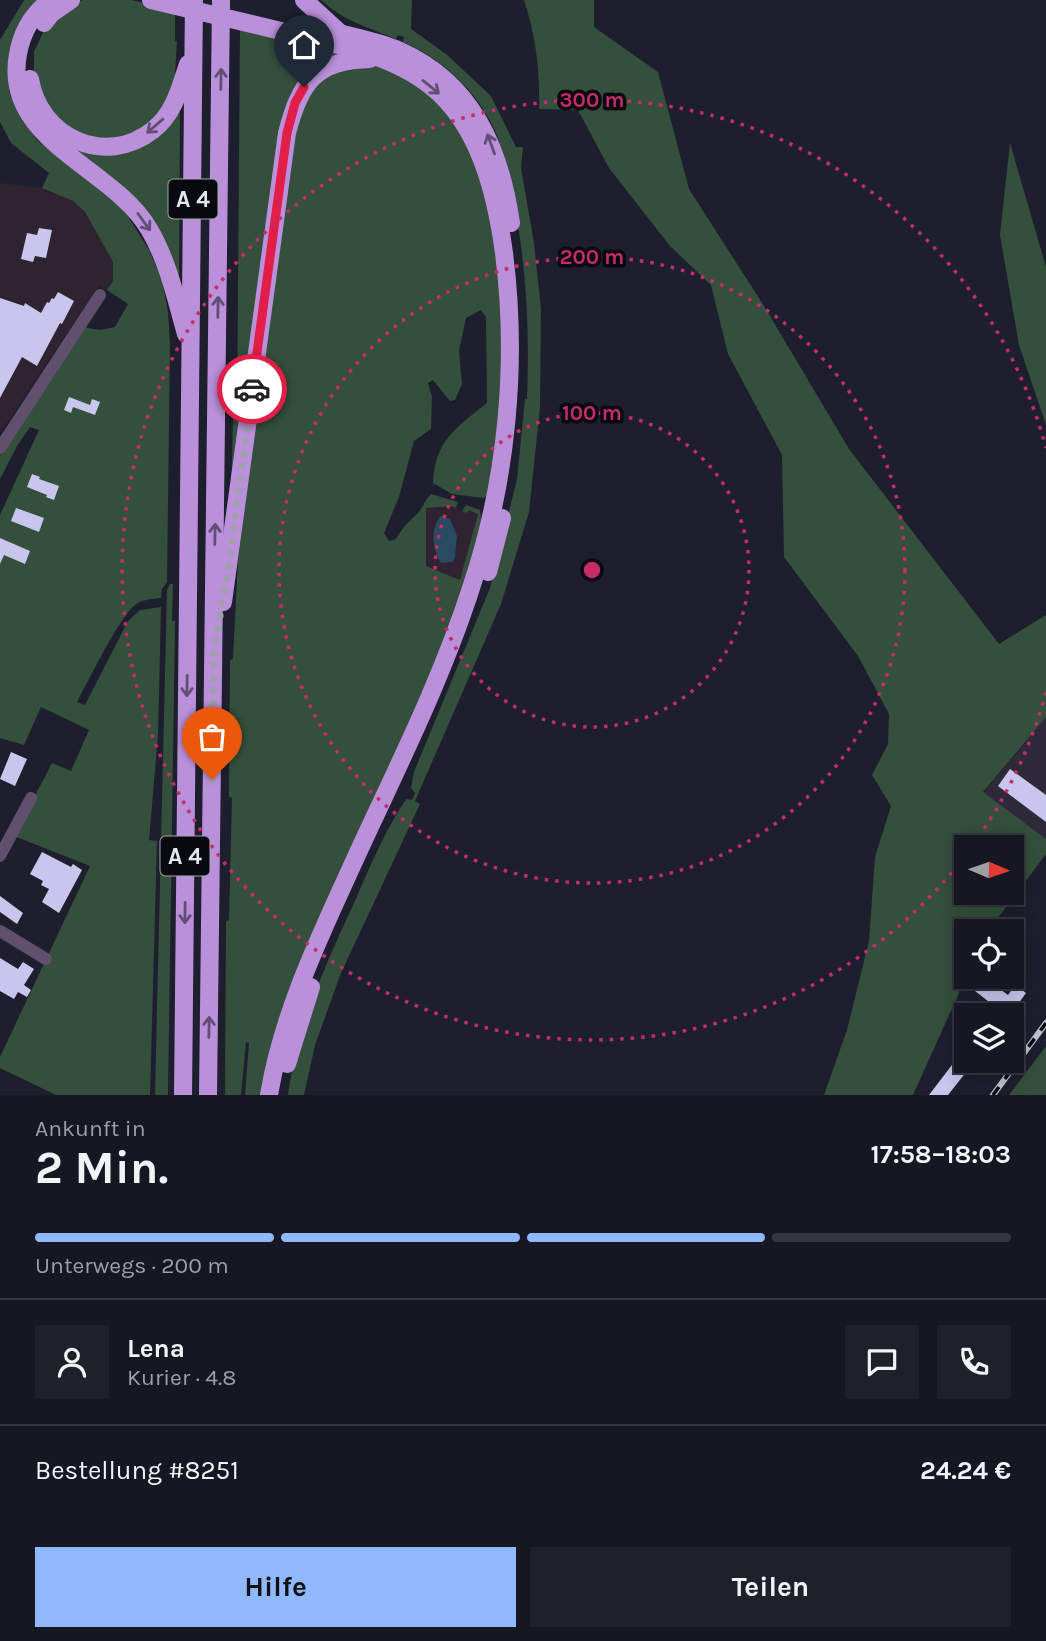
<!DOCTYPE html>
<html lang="de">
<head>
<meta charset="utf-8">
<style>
  body { margin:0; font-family:Karla,sans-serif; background:#1f202a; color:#f1f3f6; height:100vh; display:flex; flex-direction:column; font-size:26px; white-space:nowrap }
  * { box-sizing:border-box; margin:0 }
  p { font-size:23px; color:#9e9fa5 }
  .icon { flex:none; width:38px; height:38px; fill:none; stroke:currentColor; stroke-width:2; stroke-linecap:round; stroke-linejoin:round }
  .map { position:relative; height:1095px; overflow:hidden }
  .details { display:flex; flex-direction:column; background:#161722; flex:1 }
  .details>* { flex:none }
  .needle { width:46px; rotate:92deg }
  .tools { position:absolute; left:954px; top:835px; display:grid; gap:14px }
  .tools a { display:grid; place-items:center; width:70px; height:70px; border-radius:0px; background:#161722; box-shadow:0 4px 18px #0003,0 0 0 2px #353640; font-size:35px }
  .pin { position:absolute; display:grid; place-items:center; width:60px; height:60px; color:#fff; margin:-72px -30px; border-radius:50% 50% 50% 0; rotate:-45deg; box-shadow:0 0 7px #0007 }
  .pin .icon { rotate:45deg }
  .courier { position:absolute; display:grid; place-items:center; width:70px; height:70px; margin:-35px; border:5px solid #e11d48; border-radius:50%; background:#fff; color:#222; box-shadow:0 2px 9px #0007 }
  .summary em { font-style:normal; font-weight:700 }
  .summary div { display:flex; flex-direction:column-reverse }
  .summary { display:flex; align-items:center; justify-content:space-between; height:119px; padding:0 35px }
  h1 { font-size:46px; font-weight:700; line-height:52px }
  .bar { display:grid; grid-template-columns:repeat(4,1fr); gap:10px 7px; align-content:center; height:84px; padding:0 35px }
  .bar i { height:9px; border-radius:5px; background:#353640 }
  .bar .active { background:#90b8fd }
  .bar p { grid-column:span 4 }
  .line { display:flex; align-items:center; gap:18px; padding:0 35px; border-top:2px solid #353640 }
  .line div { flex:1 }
  .round { display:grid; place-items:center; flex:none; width:74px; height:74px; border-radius:0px; background:#1f202a }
  .action { display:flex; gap:14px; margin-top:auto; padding:14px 35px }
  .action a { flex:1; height:80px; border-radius:0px; background:#90b8fd; color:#111; font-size:28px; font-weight:700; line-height:80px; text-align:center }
  .action a+a { background:#1f202a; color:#f1f3f6 }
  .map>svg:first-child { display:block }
  .commercial { fill:#2d2939 }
  .industrial { fill:#2f2331 }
  .green { fill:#344f3b; fill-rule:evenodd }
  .water { fill:#294b61 }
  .building { fill:#c9c6ed }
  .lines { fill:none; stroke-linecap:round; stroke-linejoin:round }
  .minor { stroke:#61506d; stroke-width:12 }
  .highway { stroke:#bb90da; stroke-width:18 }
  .rail-casing { stroke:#c0c1cc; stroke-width:6 }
  .rail { stroke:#090a10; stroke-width:3.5; stroke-dasharray:10; stroke-linecap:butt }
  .oneway { stroke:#624d75 }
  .done { stroke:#9fa0ab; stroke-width:7; stroke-dasharray:0 12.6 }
  .route { stroke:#e11d48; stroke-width:9 }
  .ring { fill:none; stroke:#c52c6a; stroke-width:3.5; stroke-dasharray:3.5 7 }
  .labels { text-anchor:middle; stroke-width:7; stroke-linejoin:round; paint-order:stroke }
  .shield { fill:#090a10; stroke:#a2a3ac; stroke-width:2 }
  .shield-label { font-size:23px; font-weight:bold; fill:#e4e5ef }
  .centre { fill:#c52c6a; stroke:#090a10; stroke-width:3.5 }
  .ring-label { font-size:21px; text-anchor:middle; font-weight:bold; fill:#c52c6a; stroke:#090a10; stroke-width:7; stroke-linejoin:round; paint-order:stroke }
</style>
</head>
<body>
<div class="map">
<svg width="1046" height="1095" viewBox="0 0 1046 1095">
  <rect width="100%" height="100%" fill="#1e1f2e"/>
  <polygon class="commercial" points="1046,717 1046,839 983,793"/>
  <g class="industrial">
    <polygon points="0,183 42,188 73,201 85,212 113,262 115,270 113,281 107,290 99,286 0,433"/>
    <polygon points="452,506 465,513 469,510 478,513 461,580 426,566 426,508"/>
  </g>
  <g class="green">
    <path d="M24 0H41L9 91 22 120 38 141 107 193 127 215 149 250 162 280 168 312 170 344 167 582 162 589 161 598C152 599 143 599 135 605 118 619 89 680 77 702L85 705 128 621 140 610 161 607 158 735 149 840 157 841 150 1095H56L0 1068V1057L90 866 14 836 52 763 71 771 89 730 41 707 24 745 0 738V515L39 430 30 427 17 446 0 479V456L6 442 83 327 100 330 115 327 128 304 107 290 113 281V262L85 212 73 201 42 188 49 173 11 143 0 122V40Z"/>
    <polygon points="83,0 131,0 175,10 175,41 177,41 174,91 145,130 100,141 61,126 34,84 34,52 47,24 76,2"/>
    <path d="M321 0H412L411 29 446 54 491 96 516 147H523L521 168 534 243 541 309 540 407 529 512 501 604 415 801 420 804 341 973 315 1045 304 1095H288C297 1027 326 963 355 901 370 866 385 831 406 799L412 800 415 793 411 788 414 772 490 588 517 479 525 399H527C530 325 526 252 509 180 504 159 500 138 489 119 470 85 439 57 403 42L404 37 398 35 396 39C369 28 342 20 321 0Z"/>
    <path d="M524 0H594V27L658 72 689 189 764 306 849 449 999 644 1046 615V717L983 792 1046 839V854L988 931H966V960L960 967 959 993 913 1095H824L847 1030 869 941 875 857 891 806 872 775 888 744 889 714 858 656 784 557 782 455 728 354 711 285 670 246 609 168 578 110 539 109C540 70 536 37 524 0ZM966 847H1012V892H966Z"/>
    <polygon points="240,27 347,53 306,77 231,500 233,417 237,417"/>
    <path d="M367 63C406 74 447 101 466 138 511 230 509 397 487 495L484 498 452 494 433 483C435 440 456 428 487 403L486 317 481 310 466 318 459 351 462 384 455 400 450 401 433 380 428 383 432 397 431 429 414 441 399 497 384 533 389 541 396 539C405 524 407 524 418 513 423 508 424 501 431 494L458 502 456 508 452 506 426 508V566L460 580 478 514 469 510 466 513 462 511 466 505 480 510 482 524 458 605 263 1095H245L249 1043 246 1042 241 1095H225L226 921 229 920 232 798 229 797 230 660 233 659 238 560 245 499 294 121 319 76Z"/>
    <polygon points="180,104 179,282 169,258 63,141 110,150"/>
    <polygon points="1010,143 1046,267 1046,425 1019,345 1000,235"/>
    <polygon points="170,584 173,584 172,621 175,621 168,1095 155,1095 167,590"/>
    <polygon points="1046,1046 1046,1095 1009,1095"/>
  </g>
  <path class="water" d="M441 516 450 519 457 536 455 557 452 562 441 563C432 551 430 527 441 516Z"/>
  <g class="building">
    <polygon points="39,228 52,230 46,258 35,256 33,262 21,259 27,233 37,235"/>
    <polygon points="58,292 74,301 62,324 60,323 37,366 22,357 0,398 0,298 24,306 25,303 41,313 47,302 49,303 52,298 54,299"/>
    <polygon points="69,397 90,405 92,399 100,402 95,415 73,407 71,413 64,410"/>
    <polygon points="32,474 40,477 39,479 59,486 54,500 46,497 47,495 27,487"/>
    <polygon points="16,508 44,518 39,532 11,521"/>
    <polygon points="0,538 30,551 25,564 4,555 0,564"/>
    <polygon points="11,752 27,759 15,786 0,779"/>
    <polygon points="1010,769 1046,795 1046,822 998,786"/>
    <polygon points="42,852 71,867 73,864 82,870 59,913 42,902 49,889 41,885 43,881 30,874"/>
    <polygon points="0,896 23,913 17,924 0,912"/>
    <polygon points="0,958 18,969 23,962 34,969 24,985 31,990 27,997 18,992 14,999 0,991"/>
    <polygon points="985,978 1008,995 1015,985 1026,993 1010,1015 1006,1015 975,991"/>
    <polygon points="955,1061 967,1071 948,1095 929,1095"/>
  </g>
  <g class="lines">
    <g class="minor">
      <polyline points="0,448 100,295"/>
      <polyline points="0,856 31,798"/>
      <polyline points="0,931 46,959"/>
    </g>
    <g class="highway">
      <path d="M51 0C33 13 22 32 18 54 2 142 112 166 149 229 168 261 176 299 186 334"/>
      <path d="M151 0C196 11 240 21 285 32 334 44 391 54 432 87 480 126 496 194 504 253 518 363 507 480 472 585 442 679 397 768 356 857 321 934 283 1011 269 1095"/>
      <polyline points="304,0 340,33"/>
      <polyline points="44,23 51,14 71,0"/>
      <path d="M338 33C358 38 380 42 400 51 472 83 500 148 511 223"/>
      <path d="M30 79C39 137 105 168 153 130 174 114 180 88 188 64"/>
      <polyline points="488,572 502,518"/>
      <path d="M223 602 287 133C300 83 315 60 370 59"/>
      <polyline points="287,1064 311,987"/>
      <polyline points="183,1095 194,0"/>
      <polyline points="208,1095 221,0"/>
    </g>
    <g class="rail-casing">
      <polyline id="rail" points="993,1095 1046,1023"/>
    </g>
    <use href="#rail" class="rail"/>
  </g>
  <defs><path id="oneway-shaft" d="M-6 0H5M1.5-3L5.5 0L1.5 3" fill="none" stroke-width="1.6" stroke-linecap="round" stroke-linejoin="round" transform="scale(1.75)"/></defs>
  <g class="oneway">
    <use href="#oneway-shaft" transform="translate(221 79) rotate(-89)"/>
    <use href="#oneway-shaft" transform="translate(431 87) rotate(39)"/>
    <use href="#oneway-shaft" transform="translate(155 126) rotate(139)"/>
    <use href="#oneway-shaft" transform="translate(491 144) rotate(-110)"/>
    <use href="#oneway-shaft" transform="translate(144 222) rotate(54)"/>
    <use href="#oneway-shaft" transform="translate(218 307) rotate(-89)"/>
    <use href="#oneway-shaft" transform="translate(215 534) rotate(-89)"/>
    <use href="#oneway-shaft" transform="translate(187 686) rotate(91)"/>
    <use href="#oneway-shaft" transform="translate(185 913) rotate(91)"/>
    <use href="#oneway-shaft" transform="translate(209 1027) rotate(-89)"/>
  </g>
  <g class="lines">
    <polyline class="done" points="212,779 214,651 229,565 252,389"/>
    <polyline class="route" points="252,389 287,133 295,103 304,87"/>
  </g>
  <g class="ring">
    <circle cx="592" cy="570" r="157"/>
    <circle cx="592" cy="570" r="313"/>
    <path d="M1046 692A470 470 0 0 1 972 846M965 856A470 470 0 1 1 1046 448"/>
  </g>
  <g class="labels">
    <g class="shield">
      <rect x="168.5" y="179.5" width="49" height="39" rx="5"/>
      <rect x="160.5" y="836.5" width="49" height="39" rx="5"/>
    </g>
    <g class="shield-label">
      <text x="193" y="207">A 4</text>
      <text x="185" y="864">A 4</text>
    </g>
  </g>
  <circle cx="592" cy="570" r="10" class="centre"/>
  <g class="ring-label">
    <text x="592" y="107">300 m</text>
    <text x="592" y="264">200 m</text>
    <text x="592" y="420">100 m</text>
  </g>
</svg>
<div class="tools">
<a><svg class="needle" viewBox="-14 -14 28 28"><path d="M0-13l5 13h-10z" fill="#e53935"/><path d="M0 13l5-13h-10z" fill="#9e9fa5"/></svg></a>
<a><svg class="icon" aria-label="locate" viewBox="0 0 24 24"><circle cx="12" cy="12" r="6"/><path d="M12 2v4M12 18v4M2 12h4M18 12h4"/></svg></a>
<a><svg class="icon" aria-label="layers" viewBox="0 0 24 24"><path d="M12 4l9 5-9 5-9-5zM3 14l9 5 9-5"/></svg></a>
</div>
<div class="pin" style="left:212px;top:779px;background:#ea580c"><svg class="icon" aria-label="bag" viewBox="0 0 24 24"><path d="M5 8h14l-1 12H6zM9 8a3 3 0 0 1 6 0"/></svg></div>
<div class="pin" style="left:304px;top:87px;background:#1f2937"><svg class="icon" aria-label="home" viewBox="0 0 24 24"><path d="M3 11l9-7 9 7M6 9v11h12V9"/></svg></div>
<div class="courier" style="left:252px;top:389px"><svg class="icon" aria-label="car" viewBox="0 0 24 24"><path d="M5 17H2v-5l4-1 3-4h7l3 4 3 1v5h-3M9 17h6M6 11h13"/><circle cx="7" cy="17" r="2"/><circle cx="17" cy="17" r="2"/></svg></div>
</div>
<section class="details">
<div class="summary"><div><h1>2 Min.</h1><p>Ankunft in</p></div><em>17:58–18:03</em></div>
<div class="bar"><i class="active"></i><i class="active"></i><i class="active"></i><i></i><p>Unterwegs · 200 m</p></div>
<div class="line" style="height:126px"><a class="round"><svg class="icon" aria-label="person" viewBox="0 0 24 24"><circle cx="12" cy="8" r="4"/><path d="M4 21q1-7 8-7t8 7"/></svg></a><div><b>Lena</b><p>Kurier · 4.8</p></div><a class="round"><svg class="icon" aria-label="chat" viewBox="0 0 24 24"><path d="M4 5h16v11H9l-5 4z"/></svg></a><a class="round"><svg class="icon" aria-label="phone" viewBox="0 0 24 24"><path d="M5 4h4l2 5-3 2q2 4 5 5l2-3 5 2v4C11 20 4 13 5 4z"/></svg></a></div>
<div class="line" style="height:91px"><div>Bestellung #8251</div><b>24.24 €</b></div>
<div class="action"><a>Hilfe</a><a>Teilen</a></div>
</section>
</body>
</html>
